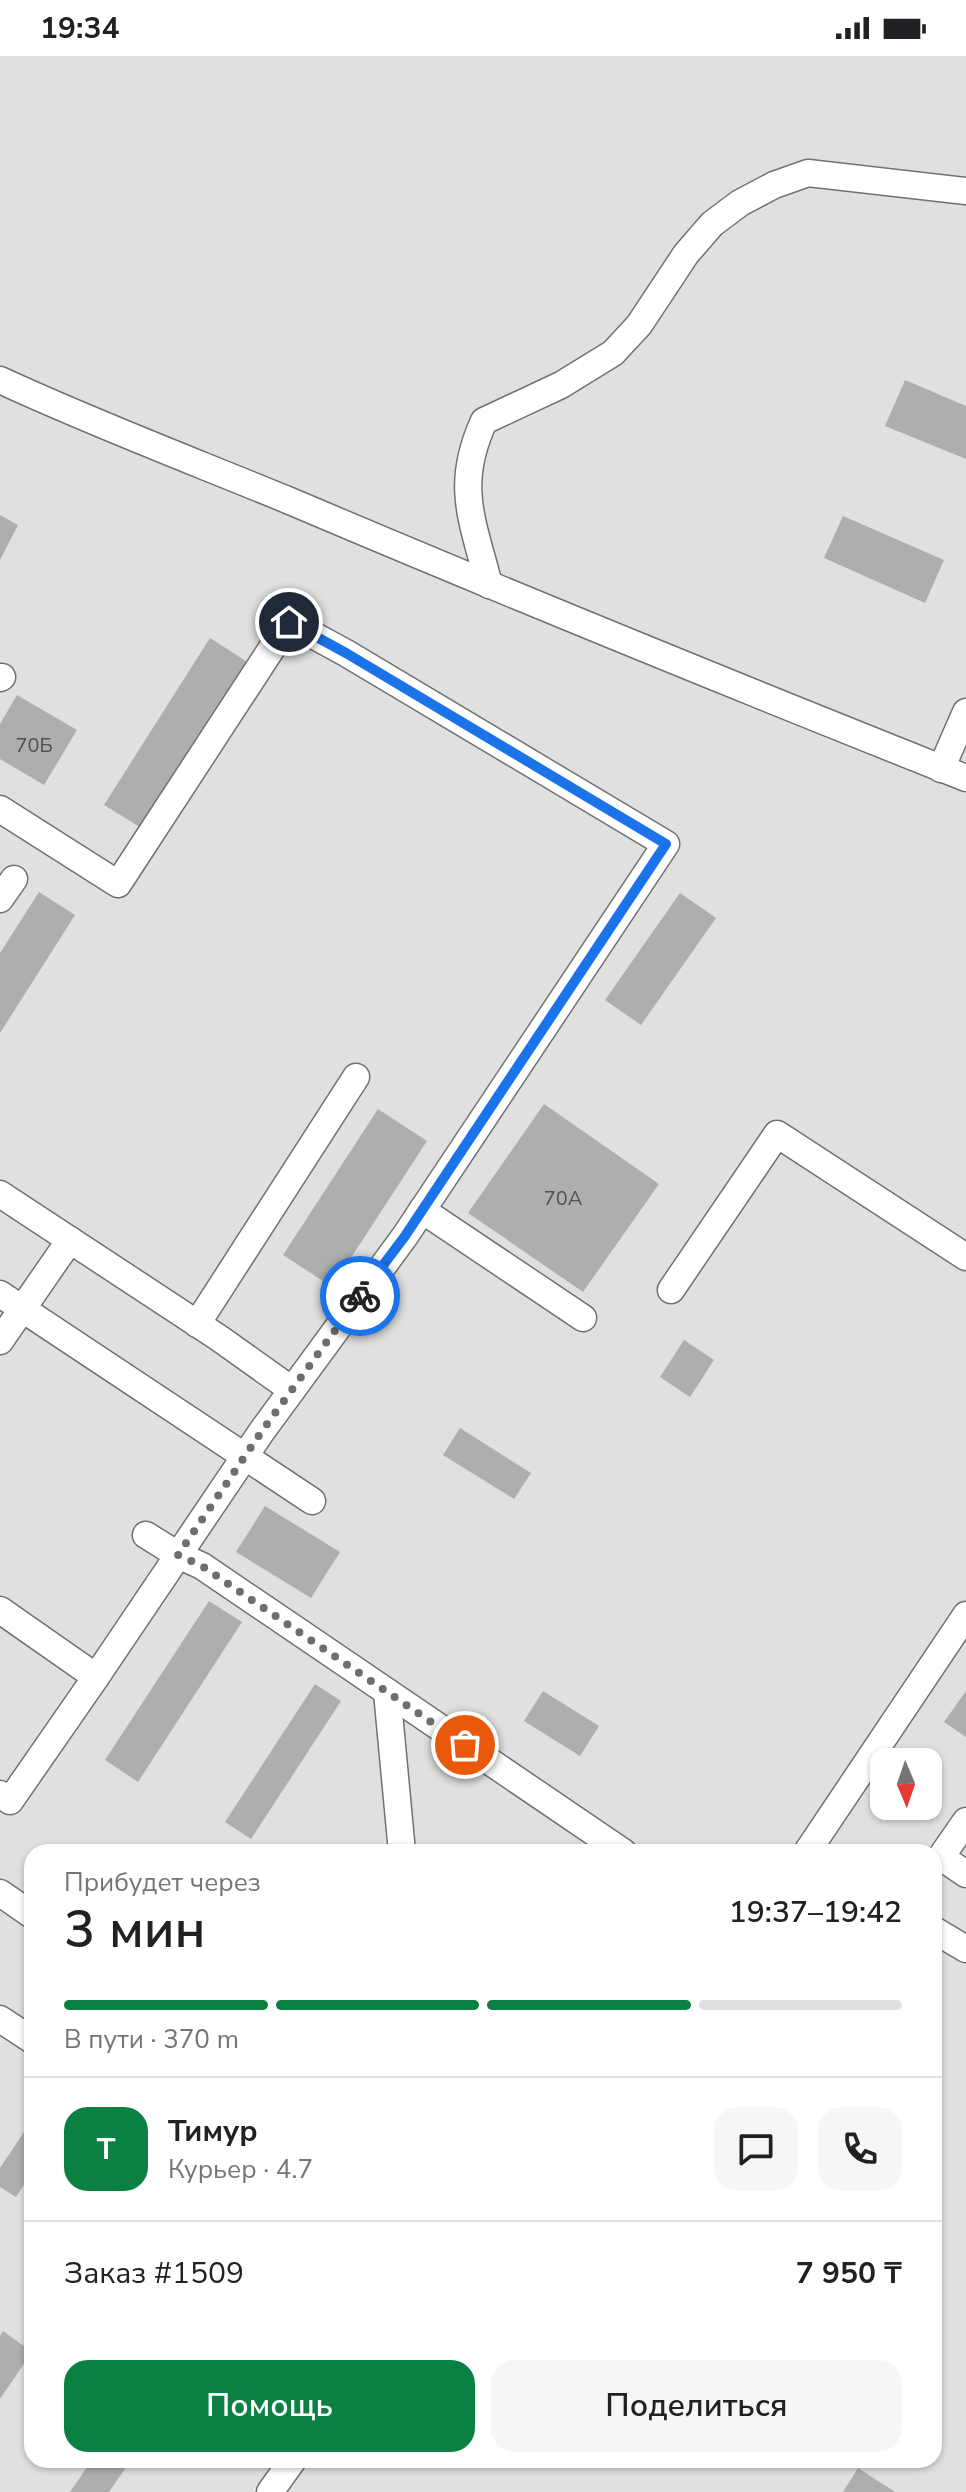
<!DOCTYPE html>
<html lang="ru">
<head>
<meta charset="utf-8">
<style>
  body { margin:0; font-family:"Nunito Sans",sans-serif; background:#f6f6f6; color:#202124; height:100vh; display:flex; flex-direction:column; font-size:30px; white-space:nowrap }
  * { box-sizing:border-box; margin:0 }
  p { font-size:26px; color:#757577 }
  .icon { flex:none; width:44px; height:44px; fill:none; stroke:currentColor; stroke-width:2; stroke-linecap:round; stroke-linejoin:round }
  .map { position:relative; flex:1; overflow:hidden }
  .details { position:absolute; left:24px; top:1788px; width:918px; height:624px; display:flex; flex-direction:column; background:#fff; border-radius:24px; box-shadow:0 2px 6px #0004 }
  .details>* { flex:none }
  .needle { width:52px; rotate:178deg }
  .tools { position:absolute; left:870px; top:1692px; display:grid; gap:16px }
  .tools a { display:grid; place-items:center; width:72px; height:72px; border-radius:16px; background:#fff; box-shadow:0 2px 6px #0004; font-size:40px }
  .pin { position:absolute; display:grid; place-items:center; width:68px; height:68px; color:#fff; margin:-34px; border:4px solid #fff; border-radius:50%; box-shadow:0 2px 8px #0007 }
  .courier { position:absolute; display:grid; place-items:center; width:80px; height:80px; margin:-40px; border:6px solid #1a73e8; border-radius:50%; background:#fff; color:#222; box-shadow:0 2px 10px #0007 }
  .head em { font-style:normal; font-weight:600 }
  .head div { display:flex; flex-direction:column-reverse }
  .head { display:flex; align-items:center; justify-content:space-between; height:136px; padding:0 40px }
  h1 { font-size:52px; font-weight:600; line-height:60px }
  .bar { display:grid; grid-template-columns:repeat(4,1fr); gap:12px 8px; align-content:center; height:96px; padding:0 40px }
  .bar i { height:10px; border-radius:6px; background:#e0e0e0 }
  .bar .active { background:#0b8043 }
  .bar p { grid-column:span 4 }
  .line { display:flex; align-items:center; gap:20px; padding:0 40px; border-top:2px solid #e0e0e0 }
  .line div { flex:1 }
  .round { display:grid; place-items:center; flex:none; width:84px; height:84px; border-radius:24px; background:#f6f6f6 }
  .cta { display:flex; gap:16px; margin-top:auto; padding:16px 40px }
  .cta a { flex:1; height:92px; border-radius:24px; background:#0b8043; color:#fff; font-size:32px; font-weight:600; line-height:92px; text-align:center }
  .cta a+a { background:#f6f6f6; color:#202124 }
  .status { display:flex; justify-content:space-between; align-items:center; height:56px; padding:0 40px; background:#fff; direction:ltr }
  .status svg { height:22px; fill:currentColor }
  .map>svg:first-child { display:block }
  .building { fill:#aeafac }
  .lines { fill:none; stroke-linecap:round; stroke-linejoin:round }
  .minor-casing { stroke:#71726f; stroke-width:29 }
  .minor { stroke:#fff; stroke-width:26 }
  .done { stroke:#6e6f6d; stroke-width:8; stroke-dasharray:0 14.4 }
  .route { stroke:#1a73e8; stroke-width:10 }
  .labels { text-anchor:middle; stroke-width:6; stroke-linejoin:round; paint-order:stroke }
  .number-label { font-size:20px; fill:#50514f }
</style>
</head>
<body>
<div class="status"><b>19:34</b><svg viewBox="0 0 49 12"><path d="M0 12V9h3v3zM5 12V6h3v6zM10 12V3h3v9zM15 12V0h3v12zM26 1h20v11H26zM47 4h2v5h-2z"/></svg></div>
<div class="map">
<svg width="966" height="2436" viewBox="0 0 966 2436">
  <rect width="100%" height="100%" fill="#e0e1de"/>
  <g class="building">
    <polygon points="905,324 966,350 966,403 885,370"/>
    <polygon points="0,459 18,469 0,504"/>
    <polygon points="843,460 944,504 925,547 824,502"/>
    <polygon points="210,582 249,607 143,773 104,749"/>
    <polygon points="17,639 77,674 44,729 0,703 0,668"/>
    <polygon points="39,836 75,859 0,977 0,897"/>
    <polygon points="680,837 716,862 641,969 605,944"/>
    <polygon points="544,1048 659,1128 583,1236 468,1157"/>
    <polygon points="378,1053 427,1085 332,1231 283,1199"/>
    <polygon points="684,1284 714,1304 690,1341 660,1321"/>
    <polygon points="460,1372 531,1417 514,1443 443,1399"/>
    <polygon points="265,1450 340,1496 311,1542 236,1496"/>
    <polygon points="209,1545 242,1566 138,1726 105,1704"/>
    <polygon points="315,1628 341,1645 251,1783 225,1766"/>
    <polygon points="543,1635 599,1670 580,1700 524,1665"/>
    <polygon points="966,1635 966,1681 944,1666"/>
    <polygon points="32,2064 32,2116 16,2141 0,2131 0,2112"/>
    <polygon points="3,2275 32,2296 0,2343 0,2280"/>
    <polygon points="92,2404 131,2404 109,2436 70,2436"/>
    <polygon points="858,2412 895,2436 843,2436"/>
  </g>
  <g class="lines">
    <g class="minor-casing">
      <g id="minor">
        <path d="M0 324C95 368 193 405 290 445 514 540 740 632 966 722"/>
        <path d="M489 529C473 465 454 430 484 365L561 329 613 297 639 269 686 198 712 168 740 147 774 129 808 117 966 135"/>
        <polyline points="0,622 2,621"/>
        <polyline points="941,713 966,656"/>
        <polyline points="0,753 118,828 289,566 346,597 666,788 405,1180 262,1375 96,1621"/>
        <polyline points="0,843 14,823"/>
        <polyline points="0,1138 219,1282 292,1334"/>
        <polyline points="422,1154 583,1262"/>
        <polyline points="671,1234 777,1078 966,1201"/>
        <polyline points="0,1238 312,1445"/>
        <polyline points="197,1268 356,1021"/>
        <polyline points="0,1285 70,1184"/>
        <polyline points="146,1479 178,1499 202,1510 623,1796"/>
        <polyline points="0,1554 96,1621 10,1745 0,1738"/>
        <polyline points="387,1636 402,1796"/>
        <polyline points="966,1765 941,1801 966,1818"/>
        <polyline points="807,1796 966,1559"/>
        <polyline points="0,1837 32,1859"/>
        <polyline points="934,1874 966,1893"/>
        <polyline points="0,1963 32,1984"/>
        <polyline points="270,2436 293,2404"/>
      </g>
    </g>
    <use href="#minor" class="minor"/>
  </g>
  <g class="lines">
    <polyline class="done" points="360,1240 262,1375 178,1499 202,1510 465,1689"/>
    <polyline class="route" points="289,566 346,597 666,788 405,1180 360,1240"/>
  </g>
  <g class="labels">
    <g class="number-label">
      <text x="34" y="696">70Б</text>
      <text x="563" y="1149">70А</text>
    </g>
  </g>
</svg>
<div class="tools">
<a><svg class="needle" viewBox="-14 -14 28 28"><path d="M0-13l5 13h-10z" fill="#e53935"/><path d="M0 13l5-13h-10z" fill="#757577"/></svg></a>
</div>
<div class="pin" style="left:465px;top:1689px;background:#ea580c"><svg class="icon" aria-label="bag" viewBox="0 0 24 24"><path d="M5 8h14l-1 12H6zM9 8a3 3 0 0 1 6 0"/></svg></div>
<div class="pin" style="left:289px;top:566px;background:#1f2937"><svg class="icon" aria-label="home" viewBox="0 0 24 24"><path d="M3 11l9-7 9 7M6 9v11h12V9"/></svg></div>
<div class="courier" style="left:360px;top:1240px"><svg class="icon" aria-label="bike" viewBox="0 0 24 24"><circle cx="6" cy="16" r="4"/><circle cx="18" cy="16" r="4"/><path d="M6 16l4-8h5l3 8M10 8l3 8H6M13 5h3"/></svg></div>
<section class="details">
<div class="head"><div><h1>3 мин</h1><p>Прибудет через</p></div><em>19:37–19:42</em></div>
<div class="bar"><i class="active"></i><i class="active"></i><i class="active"></i><i></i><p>В пути · 370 m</p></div>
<div class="line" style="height:144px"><b class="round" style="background:#0b8043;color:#fff">Т</b><div><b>Тимур</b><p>Курьер · 4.7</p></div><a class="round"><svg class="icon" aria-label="chat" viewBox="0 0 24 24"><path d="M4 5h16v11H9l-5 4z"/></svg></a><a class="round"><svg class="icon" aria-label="phone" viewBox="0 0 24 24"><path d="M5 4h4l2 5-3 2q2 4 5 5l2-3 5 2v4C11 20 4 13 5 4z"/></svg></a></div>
<div class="line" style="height:104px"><div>Заказ #1509</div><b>7 950 ₸</b></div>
<div class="cta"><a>Помощь</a><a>Поделиться</a></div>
</section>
</div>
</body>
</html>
